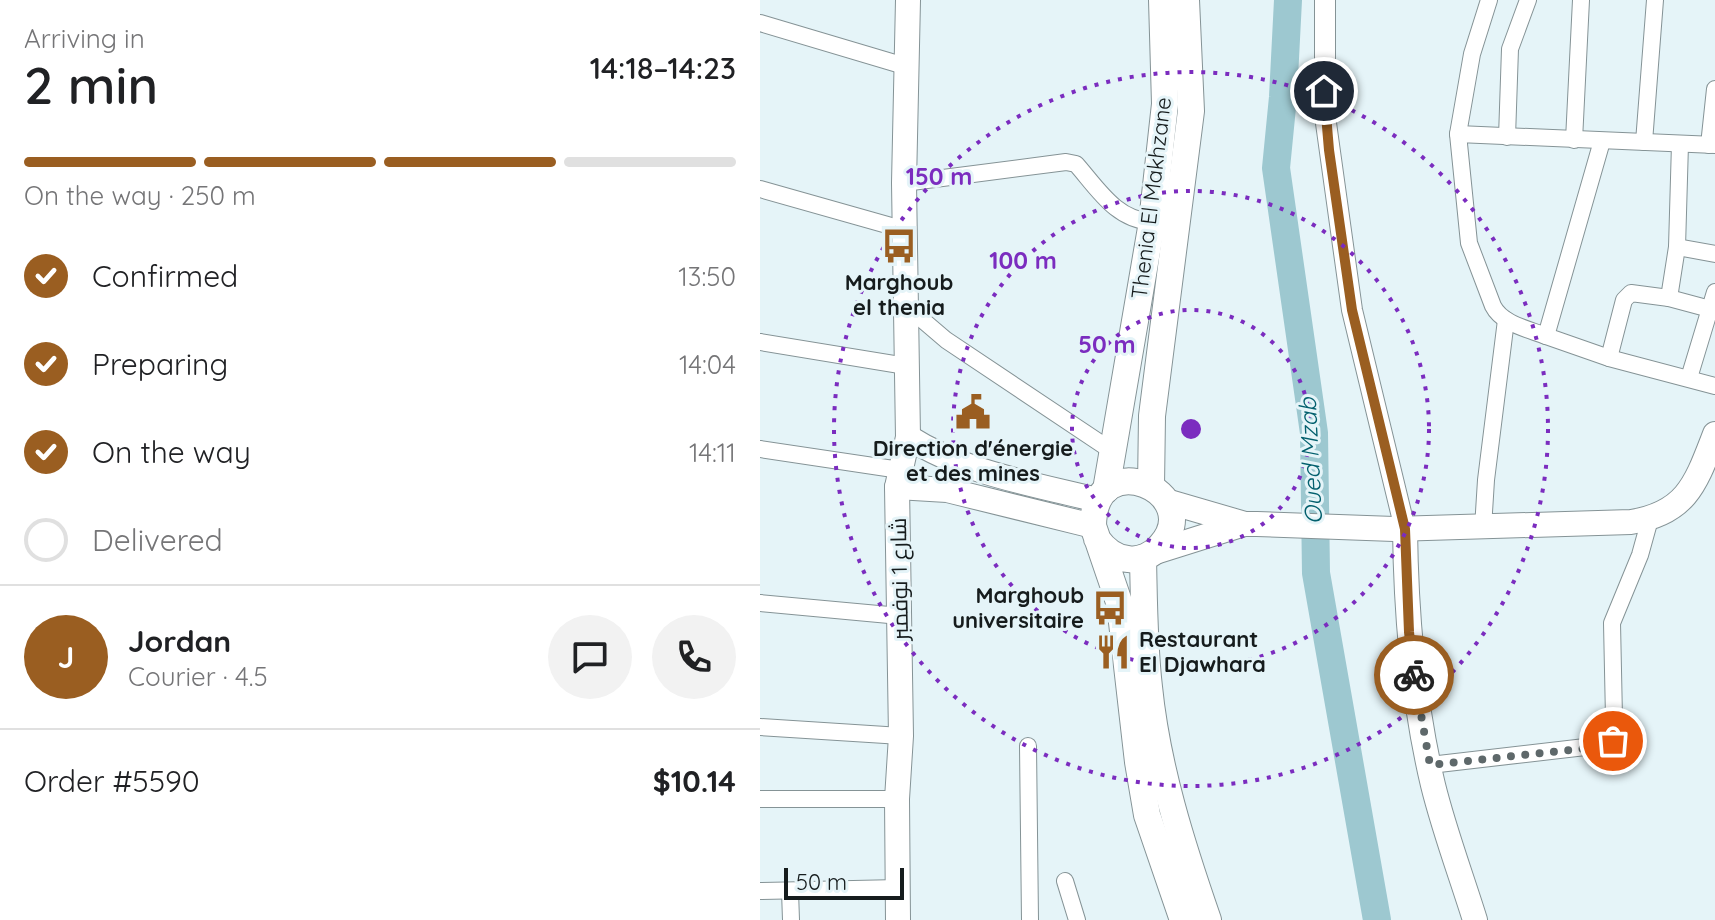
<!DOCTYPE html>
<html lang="en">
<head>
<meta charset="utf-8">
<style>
  body { margin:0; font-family:Quicksand,Cairo,sans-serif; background:#f2f2f2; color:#202124; height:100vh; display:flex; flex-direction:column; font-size:30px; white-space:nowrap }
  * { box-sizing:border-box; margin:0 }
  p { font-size:26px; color:#757577 }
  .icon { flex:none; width:44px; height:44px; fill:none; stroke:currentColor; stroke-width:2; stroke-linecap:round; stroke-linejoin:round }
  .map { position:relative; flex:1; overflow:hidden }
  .details { display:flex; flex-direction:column; background:#fff; width:760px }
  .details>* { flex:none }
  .scale { position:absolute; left:24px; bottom:20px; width:120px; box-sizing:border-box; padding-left:8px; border:4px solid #161c1d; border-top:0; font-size:22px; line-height:28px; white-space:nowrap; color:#161c1d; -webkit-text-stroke:6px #e5f4f8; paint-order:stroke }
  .pin { position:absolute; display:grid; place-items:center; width:68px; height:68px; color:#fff; margin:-34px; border:4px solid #fff; border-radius:50%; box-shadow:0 2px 8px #0007 }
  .courier { position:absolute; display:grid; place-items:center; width:80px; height:80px; margin:-40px; border:6px solid #9a5e21; border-radius:50%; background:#fff; color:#222; box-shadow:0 2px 10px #0007 }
  .overview em { font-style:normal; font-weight:600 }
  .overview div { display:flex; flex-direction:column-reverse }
  .overview { display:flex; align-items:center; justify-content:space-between; height:136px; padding:0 24px }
  h1 { font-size:52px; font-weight:600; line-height:60px }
  .bar { display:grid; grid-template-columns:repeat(4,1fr); gap:12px 8px; align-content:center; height:96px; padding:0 24px }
  .bar i { height:10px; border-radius:6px; background:#e0e0e0 }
  .bar .on { background:#9a5e21 }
  .bar p { grid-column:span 4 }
  .line { display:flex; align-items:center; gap:20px; padding:0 24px; border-top:2px solid #e0e0e0 }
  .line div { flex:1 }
  .round { display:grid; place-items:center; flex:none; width:84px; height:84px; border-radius:42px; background:#f2f2f2 }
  ol { padding:0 24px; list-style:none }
  li { display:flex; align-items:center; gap:24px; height:88px }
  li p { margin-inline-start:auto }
  li .icon { padding:8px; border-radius:50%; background:#9a5e21; color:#fff; stroke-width:4 }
  li:last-child { color:#757577 }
  li i { width:44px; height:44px; border:4px solid #e0e0e0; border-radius:50% }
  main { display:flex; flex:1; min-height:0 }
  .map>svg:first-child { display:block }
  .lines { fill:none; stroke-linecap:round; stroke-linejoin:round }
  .river { stroke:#9dc8d0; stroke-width:28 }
  .minor-casing { stroke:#859396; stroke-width:18 }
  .tertiary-casing { stroke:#859396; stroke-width:22 }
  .secondary-casing { stroke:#859396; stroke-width:26 }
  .primary-casing { stroke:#859396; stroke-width:28 }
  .minor { stroke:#fff; stroke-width:16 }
  .tertiary { stroke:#fff; stroke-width:20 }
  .secondary { stroke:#fff; stroke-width:24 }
  .primary { stroke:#fff; stroke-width:26 }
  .done { stroke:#5e686a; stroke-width:8; stroke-dasharray:0 14.4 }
  .route { stroke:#9a5e21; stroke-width:10 }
  .ring { fill:none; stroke:#7b2cbf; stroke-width:4; stroke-dasharray:4 8 }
  .labels { text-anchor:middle; stroke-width:6; stroke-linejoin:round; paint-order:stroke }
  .street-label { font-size:22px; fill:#161c1d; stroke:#e5f4f8 }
  .poi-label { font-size:22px; font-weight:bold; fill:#161c1d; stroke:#e5f4f8 }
  .water-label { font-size:24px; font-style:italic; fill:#025f6d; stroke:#e5f4f8 }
  .centre { fill:#7b2cbf; stroke:#e5f4f8; stroke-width:4 }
  .ring-label { font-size:24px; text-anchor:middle; font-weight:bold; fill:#7b2cbf; stroke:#e5f4f8; stroke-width:6; stroke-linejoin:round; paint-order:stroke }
</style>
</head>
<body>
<main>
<section class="details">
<div class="overview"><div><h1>2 min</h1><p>Arriving in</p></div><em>14:18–14:23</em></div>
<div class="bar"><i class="on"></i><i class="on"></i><i class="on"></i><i></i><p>On the way · 250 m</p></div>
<ol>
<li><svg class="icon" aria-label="check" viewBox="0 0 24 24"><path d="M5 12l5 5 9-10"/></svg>Confirmed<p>13:50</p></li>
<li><svg class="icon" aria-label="check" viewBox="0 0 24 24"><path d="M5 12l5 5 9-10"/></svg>Preparing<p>14:04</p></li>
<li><svg class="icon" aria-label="check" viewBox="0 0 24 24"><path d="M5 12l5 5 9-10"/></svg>On the way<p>14:11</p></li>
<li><i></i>Delivered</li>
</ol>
<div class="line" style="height:144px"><b class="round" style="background:#9a5e21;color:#fff">J</b><div><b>Jordan</b><p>Courier · 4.5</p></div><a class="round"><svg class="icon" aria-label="chat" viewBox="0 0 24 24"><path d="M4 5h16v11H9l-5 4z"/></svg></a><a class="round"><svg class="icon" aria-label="phone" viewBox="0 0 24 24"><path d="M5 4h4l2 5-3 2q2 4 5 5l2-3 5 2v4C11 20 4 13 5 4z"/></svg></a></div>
<div class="line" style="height:104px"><div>Order #5590</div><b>$10.14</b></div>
</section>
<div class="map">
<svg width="955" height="920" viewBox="0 0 955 920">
  <rect width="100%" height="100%" fill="#e5f4f8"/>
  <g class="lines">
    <polyline class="river" points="528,0 523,97 516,168 554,433 556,573 617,920"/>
    <g class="minor-casing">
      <g id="minor">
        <polyline points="0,23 148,67"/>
        <polyline points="698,134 712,54 729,0"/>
        <polyline points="747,137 750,49 768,0"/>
        <polyline points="814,140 821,0"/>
        <polyline points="842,141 786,336 849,358 955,386"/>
        <polyline points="884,142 895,0"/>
        <polyline points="949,145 955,89"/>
        <path d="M144 183 306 162 316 164C338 189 356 220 392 222"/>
        <polyline points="0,189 145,230"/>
        <polyline points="917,247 955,254"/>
        <polyline points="909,298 917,247 920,144"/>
        <polyline points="145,305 186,340 352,451"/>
        <path d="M786 336C768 329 742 324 733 306L709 243 698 134 955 145"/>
        <polyline points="0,342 146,366"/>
        <polyline points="849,358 864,300 871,293 909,298 950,309"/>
        <polyline points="929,378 955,292"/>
        <polyline points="0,449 140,470"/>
        <polyline points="723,528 726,480 746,320"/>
        <polyline points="0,603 140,616"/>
        <polyline points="0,727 141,736"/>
        <polyline points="268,746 270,920"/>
        <polyline points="670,765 851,744 854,718 852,623 880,555 890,519"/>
        <polyline points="0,799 137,799"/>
        <polyline points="305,881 317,920"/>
        <polyline points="0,891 139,888"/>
        <polyline points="30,891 31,920"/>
      </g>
    </g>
    <g class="tertiary-casing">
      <polyline id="tertiary" points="565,0 565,116 592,310 645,529"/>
    </g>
    <g class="secondary-casing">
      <g id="secondary">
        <path d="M148 437C204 473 273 484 337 500"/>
        <polyline points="137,487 187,490 333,526"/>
        <path d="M406 501 485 524H497L634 529 871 522C927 513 936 483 955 434"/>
        <path d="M645 529C646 615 653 701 673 785 684 830 701 875 715 920"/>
        <polyline points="395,552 484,524"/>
        <polyline points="138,920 137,799 141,736 137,487 148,437 144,183 148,0"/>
      </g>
    </g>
    <g class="primary-casing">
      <g id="primary">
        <polyline points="391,486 392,416 431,111 426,0"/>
        <polyline points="346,490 392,222 405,104 402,0"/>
        <path d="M337 539C345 550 354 558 368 559 380 561 393 555 401 545 447 493 334 442 333 526L360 605 378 762 387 815 423 920"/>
        <path d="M383 558C384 601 384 645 389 687 397 767 422 845 448 920"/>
      </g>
    </g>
    <use href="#minor" class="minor"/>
    <use href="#tertiary" class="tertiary"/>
    <use href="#secondary" class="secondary"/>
    <use href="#primary" class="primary"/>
  </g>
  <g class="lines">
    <polyline class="done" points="654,675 670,765 848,746 853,741"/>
    <polyline class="route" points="564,91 569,150 592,310 645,529 649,632 654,675"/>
  </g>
  <g class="ring">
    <circle cx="431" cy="429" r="119"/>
    <circle cx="431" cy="429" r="238"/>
    <circle cx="431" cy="429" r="357"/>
  </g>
  <defs>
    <g id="bus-bare" transform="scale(2.76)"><path d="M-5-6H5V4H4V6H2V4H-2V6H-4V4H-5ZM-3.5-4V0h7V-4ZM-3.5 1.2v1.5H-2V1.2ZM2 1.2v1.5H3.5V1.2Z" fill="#9a5e21" stroke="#e5f4f8" stroke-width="2.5" paint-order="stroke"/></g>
    <g id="civic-bare" transform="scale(2.76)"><path d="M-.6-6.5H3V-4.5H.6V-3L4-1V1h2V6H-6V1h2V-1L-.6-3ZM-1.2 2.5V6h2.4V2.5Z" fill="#9a5e21" stroke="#e5f4f8" stroke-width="2.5" paint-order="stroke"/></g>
    <g id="restaurant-bare" transform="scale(2.76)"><path d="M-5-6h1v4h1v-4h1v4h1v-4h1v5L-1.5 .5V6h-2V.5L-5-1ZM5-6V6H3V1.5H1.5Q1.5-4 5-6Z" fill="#9a5e21" stroke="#e5f4f8" stroke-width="2.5" paint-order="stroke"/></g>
  </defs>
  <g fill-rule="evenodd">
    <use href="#bus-bare" x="139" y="246"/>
    <use href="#civic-bare" x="213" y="412"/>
    <use href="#bus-bare" x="350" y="608"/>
    <use href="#restaurant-bare" x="353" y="652"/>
  </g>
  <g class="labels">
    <g class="street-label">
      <text transform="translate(391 198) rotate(-83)" y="8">Thenia El Makhzane</text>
      <text transform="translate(139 579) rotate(-91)" y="8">شارع 1 نوفمبر</text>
    </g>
    <g class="poi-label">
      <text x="139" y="290">Marghoub<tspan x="139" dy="25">el thenia</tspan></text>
      <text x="213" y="456">Direction d'énergie<tspan x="213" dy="25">et des mines</tspan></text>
      <text x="324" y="603" text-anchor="end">Marghoub<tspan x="324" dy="25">universitaire</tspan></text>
      <text x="379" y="647" text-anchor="start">Restaurant<tspan x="379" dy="25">El Djawhara</tspan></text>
    </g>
    <g class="water-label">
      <text transform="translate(551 461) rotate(-93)" y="8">Oued Mzab</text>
    </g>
  </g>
  <circle cx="431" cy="429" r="12" class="centre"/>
  <g class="ring-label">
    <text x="179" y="185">150 m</text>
    <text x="263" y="269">100 m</text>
    <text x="347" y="353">50 m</text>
  </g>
</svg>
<div class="scale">50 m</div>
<div class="pin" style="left:853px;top:741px;background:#ea580c"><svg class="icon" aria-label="bag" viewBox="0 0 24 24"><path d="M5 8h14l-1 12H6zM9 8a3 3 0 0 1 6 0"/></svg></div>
<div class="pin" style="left:564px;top:91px;background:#1f2937"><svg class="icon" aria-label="home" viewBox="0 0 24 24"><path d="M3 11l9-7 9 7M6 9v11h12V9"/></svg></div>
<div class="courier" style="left:654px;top:675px"><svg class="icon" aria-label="bike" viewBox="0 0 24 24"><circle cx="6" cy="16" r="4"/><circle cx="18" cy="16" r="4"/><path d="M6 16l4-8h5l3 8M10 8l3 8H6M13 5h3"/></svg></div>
</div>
</main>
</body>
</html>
